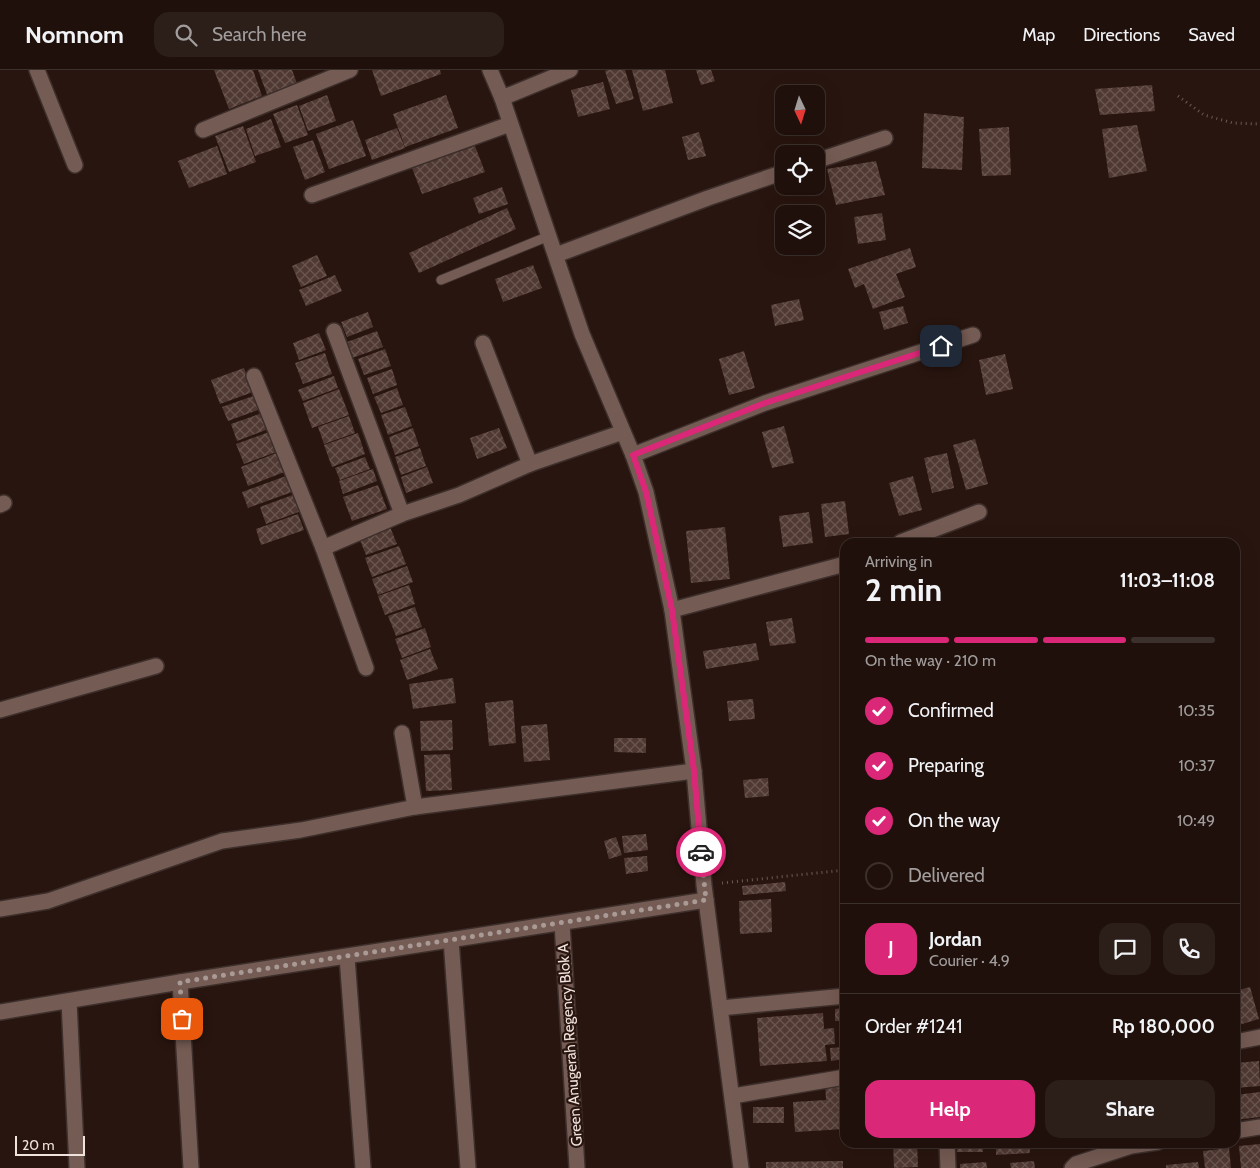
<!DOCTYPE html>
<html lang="en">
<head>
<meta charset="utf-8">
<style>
  body { margin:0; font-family:Cabin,sans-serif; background:#2c1e19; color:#f1f3f6; height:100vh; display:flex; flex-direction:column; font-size:19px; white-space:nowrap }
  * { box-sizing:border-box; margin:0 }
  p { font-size:16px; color:#a19d9d }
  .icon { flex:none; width:28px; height:28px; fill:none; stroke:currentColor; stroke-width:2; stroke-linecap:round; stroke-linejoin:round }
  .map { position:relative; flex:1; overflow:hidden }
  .details { position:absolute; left:840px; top:468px; width:400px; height:610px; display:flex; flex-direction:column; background:#1f100b; border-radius:15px; box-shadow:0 5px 20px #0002,0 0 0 1px #3c302c }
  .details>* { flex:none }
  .needle { width:32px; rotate:176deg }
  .fabs { position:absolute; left:775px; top:15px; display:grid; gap:10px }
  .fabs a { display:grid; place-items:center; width:50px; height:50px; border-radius:10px; background:#1f100b; box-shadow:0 5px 20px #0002,0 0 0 1px #3c302c; font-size:25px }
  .scale { position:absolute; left:15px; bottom:12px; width:70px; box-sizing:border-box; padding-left:5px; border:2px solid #f0e2dd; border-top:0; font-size:14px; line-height:18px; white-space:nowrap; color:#f0e2dd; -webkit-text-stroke:4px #29150f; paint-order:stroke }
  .pin { position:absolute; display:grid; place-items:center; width:42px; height:42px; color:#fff; margin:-21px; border-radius:10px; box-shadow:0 2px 8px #0006 }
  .courier { position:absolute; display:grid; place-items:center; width:50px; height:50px; margin:-25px; border:4px solid #db2777; border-radius:50%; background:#fff; color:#222; box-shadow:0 1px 6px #0007 }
  .summary em { font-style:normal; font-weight:700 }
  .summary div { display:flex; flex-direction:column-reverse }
  .summary { display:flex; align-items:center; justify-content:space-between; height:85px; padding:0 25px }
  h1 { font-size:32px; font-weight:700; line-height:38px }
  .bar { display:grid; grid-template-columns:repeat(4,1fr); gap:8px 5px; align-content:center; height:60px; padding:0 25px }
  .bar i { height:6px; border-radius:4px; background:#3c302c }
  .bar .on { background:#db2777 }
  .bar p { grid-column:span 4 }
  .line { display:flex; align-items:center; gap:12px; padding:0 25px; border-top:1px solid #3c302c }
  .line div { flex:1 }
  .round { display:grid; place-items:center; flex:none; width:52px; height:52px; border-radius:15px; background:#2c1e19 }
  ol { padding:0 25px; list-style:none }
  li { display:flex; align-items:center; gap:15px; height:55px }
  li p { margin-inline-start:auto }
  li .icon { padding:5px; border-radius:50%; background:#db2777; color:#fff; stroke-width:4 }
  li:last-child { color:#a19d9d }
  li i { width:28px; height:28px; border:2px solid #3c302c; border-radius:50% }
  .cta { display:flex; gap:10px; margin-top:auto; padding:10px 25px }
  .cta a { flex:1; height:58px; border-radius:15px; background:#db2777; color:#fff; font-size:20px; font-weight:700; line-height:58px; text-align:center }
  .cta a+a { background:#2c1e19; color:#f1f3f6 }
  header { display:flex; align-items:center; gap:30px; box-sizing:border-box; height:70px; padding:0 25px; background:#1f100b; border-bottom:1px solid #3c302c }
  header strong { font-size:24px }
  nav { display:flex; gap:28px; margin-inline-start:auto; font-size:18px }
  .search { width:350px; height:45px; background:#2c1e19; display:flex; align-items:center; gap:12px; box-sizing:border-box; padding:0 18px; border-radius:15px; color:#a19d9d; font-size:19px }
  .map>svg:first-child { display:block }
  .building { fill:url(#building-cross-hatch) }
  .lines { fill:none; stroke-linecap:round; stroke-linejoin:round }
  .service-casing { stroke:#3d2f2c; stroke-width:11 }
  .minor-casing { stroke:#3d2f2c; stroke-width:18 }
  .path { stroke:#6c5a55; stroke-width:3; stroke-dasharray:1 4; stroke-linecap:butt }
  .service { stroke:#745b53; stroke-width:9 }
  .minor { stroke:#745b53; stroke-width:15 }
  .done { stroke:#aa9a95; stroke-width:5; stroke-dasharray:0 9 }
  .route { stroke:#db2777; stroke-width:6 }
  .labels { text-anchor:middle; stroke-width:4.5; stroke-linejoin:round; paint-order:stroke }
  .street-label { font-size:15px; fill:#f0e2dd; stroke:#29150f }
</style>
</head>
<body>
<header>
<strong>Nomnom</strong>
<div class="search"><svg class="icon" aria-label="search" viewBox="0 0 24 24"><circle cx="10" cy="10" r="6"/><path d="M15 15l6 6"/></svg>Search here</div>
<nav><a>Map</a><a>Directions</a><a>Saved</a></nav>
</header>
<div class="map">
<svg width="1260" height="1098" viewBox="0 0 1260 1098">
  <defs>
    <pattern id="building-cross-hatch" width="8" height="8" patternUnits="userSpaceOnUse" patternTransform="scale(1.25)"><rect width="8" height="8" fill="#503932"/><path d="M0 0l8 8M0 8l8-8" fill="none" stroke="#6a554f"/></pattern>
  </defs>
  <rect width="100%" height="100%" fill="#29150f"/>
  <g class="building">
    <polygon points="214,0 253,0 262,26 229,39"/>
    <polygon points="258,0 292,0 298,16 268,27"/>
    <polygon points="372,0 440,0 441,4 381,26"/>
    <polygon points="608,0 625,0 634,29 616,34 605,1"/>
    <polygon points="632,0 665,0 673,33 643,41"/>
    <polygon points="696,0 711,0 715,11 701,15"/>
    <polygon points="603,12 610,39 578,47 571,20"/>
    <polygon points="1152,15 1155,41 1100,45 1095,19"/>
    <polygon points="327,25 336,51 308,61 299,36"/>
    <polygon points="446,25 458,58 405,77 393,44"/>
    <polygon points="297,35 308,65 285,73 273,44"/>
    <polygon points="924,43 964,47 962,100 922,98"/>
    <polygon points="271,49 281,77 255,86 246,59"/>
    <polygon points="353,50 366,86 329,99 316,64"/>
    <polygon points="1137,55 1147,101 1109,108 1102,59"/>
    <polygon points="243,56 256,92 229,102 215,66"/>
    <polygon points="1009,57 1011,105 982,106 979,59"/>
    <polygon points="397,58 405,78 372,90 365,70"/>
    <polygon points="699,62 706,86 688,90 682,67"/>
    <polygon points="313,70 325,102 305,110 293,77"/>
    <polygon points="217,76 227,104 189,118 178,91"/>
    <polygon points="475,76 485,102 422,124 412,98"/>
    <polygon points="876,91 885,125 836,135 827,99"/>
    <polygon points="502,117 508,134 479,144 473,128"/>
    <polygon points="507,138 516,159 419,203 409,183"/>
    <polygon points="882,143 886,170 858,174 854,147"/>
    <polygon points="910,178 916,197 896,204 905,227 873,239 864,214 855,218 848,199"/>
    <polygon points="317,185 327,206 301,217 292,196"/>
    <polygon points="533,195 542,218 503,232 495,209"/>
    <polygon points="335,205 342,221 306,236 299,220"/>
    <polygon points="799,229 804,250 775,256 771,235"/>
    <polygon points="903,236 908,253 884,260 879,242"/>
    <polygon points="368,242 373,257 347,267 341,252"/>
    <polygon points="377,261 383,277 352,288 347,272"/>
    <polygon points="319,263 326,280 299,290 293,273"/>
    <polygon points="385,279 391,296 364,305 358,289"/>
    <polygon points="744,281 755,318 729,325 719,289"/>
    <polygon points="325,283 332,304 303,314 295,293"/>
    <polygon points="1005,284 1013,319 986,325 979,290"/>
    <polygon points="244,298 253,322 220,334 211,310"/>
    <polygon points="392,299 397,315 373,324 367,308"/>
    <polygon points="334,306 338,318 303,331 298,320"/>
    <polygon points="397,318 403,335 381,343 374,327"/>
    <polygon points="339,319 349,345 312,358 303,333"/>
    <polygon points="256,325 261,339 228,351 222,337"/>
    <polygon points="405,337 412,356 388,365 381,345"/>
    <polygon points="262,343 268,359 237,371 231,354"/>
    <polygon points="349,346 355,363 324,374 318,357"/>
    <polygon points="784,356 794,393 772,398 762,362"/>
    <polygon points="413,358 419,376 395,385 389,367"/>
    <polygon points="499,358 507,378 477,389 470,368"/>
    <polygon points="272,361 279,381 244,394 236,374"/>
    <polygon points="358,363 365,384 332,397 324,375"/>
    <polygon points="975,369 988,414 966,420 953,375"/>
    <polygon points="420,378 426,396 401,405 395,387"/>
    <polygon points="279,382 287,401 248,416 241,397"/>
    <polygon points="947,383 954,418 932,423 924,388"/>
    <polygon points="365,387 370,399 340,410 335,398"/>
    <polygon points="427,397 433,413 406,423 401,407"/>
    <polygon points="373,399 377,411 343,424 339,411"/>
    <polygon points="286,406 292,422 248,438 242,422"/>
    <polygon points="913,406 922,440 899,446 889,413"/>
    <polygon points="378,415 387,439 352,451 343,427"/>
    <polygon points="298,423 304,440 266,454 260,437"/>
    <polygon points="845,431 849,464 825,467 821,434"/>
    <polygon points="809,442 813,473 783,477 779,446"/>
    <polygon points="298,444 304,460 261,475 256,459"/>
    <polygon points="390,457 397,474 366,485 359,468"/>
    <polygon points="725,457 730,509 691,513 686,461"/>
    <polygon points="399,476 406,494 372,507 365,488"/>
    <polygon points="407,496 413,512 378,525 372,509"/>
    <polygon points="409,515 415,534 385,545 378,526"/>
    <polygon points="415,537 422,557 396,566 388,546"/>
    <polygon points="792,548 796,573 770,576 766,552"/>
    <polygon points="425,558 431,577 402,588 395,569"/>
    <polygon points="756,573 759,590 706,599 703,581"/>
    <polygon points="430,579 438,599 407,610 400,590"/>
    <polygon points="453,608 456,633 413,639 409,614"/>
    <polygon points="753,629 755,649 729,651 727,631"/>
    <polygon points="513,630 516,673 489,676 485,633"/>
    <polygon points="452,650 453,680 421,681 420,651"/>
    <polygon points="547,654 550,690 524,692 521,656"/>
    <polygon points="614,668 646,668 646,683 614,682"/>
    <polygon points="450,684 452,720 426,721 424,685"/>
    <polygon points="768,708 769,726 745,728 743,710"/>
    <polygon points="646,764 648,780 624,783 622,766"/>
    <polygon points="616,767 622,785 609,789 604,771"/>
    <polygon points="647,786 648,801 626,804 624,788"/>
    <polygon points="785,812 786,821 743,825 742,816"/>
    <polygon points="771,829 772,862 740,864 739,831"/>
    <polygon points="841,866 845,866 845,900 844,900"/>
    <polygon points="1250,917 1259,949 1235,956 1235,921"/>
    <polygon points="845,938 845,951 835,951 835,939"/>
    <polygon points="823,943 824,959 834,958 835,974 825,975 827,991 760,996 757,948"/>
    <polygon points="845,977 845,989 831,991 830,978"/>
    <polygon points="1259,991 1260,1016 1235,1018 1235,993"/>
    <polygon points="845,1011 845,1059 795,1062 793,1032 826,1030 825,1012"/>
    <polygon points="1260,1022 1260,1047 1235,1050 1235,1025"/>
    <rect x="753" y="1037" width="31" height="16"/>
    <polygon points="893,1072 917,1072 918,1097 894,1098"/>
    <rect x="957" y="1072" width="26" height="10"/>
    <polygon points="996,1072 1029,1072 1030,1083 996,1085"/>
    <polygon points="1260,1074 1260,1098 1241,1098 1239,1076"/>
    <polygon points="1229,1078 1231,1098 1205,1098 1203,1081"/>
    <polygon points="843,1091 843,1098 766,1098 766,1092"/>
    <polygon points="1034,1091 1035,1098 1011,1098 1010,1093"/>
    <polygon points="986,1092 987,1098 960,1098 960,1094"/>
    <polygon points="1198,1092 1199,1098 1166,1098 1166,1095"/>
  </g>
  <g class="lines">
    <g class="service-casing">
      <polyline id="service" points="441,210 549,166"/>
    </g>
    <g class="minor-casing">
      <g id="minor">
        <polyline points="37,0 75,95"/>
        <polyline points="490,0 502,28 582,264 633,385 646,422 672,540 694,701 704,815 741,1098"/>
        <polyline points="502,28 570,0"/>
        <polyline points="203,60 350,0"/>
        <polyline points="816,91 885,68"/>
        <polyline points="312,125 510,54"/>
        <polyline points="556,185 708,128 784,102"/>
        <polyline points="334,261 402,444"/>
        <polyline points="483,273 530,394"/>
        <polyline points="254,306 323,478 366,598"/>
        <polyline points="633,385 765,333 973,265"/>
        <polyline points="0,435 4,433"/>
        <polyline points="901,472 979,442"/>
        <polyline points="323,478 402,444 459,425 530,394 623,362"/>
        <polyline points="672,540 845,494"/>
        <polyline points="0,640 156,596"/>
        <polyline points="402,663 415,737"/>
        <polyline points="0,839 48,831 222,771 301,760 415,737 694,701"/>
        <polyline points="562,853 577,1098"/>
        <polyline points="451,870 468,1098"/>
        <polyline points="347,887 363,1098"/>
        <polyline points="180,912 191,1098"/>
        <polyline points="69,931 77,1098"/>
        <polyline points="721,938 845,926"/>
        <polyline points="0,942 180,912 706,830"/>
        <polyline points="1235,972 1260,967"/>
        <polyline points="733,1026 845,1007"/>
        <polyline points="1235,1061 1260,1057"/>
        <polyline points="947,1072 948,1098"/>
        <polyline points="1072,1098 1076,1094 1131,1076 1158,1072"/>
      </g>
    </g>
    <g class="path">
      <polyline points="1178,26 1204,45 1233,53 1260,54"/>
      <polyline points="722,813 845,800"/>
    </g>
    <use href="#service" class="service"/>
    <use href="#minor" class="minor"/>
  </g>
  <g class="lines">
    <polyline class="done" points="182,949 180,912 706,830 701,782"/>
    <polyline class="route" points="701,782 694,701 672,540 646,422 633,385 765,333 941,276"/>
  </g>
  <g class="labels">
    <g class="street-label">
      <text transform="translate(570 975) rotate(-94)" y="5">Green Anugerah Regency Blok A</text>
    </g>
  </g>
</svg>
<div class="fabs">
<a><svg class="needle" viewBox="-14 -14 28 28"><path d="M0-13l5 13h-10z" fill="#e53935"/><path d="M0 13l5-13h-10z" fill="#a19d9d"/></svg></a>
<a><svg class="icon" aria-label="locate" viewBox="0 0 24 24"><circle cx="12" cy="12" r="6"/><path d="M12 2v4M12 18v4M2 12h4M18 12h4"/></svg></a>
<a><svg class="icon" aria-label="layers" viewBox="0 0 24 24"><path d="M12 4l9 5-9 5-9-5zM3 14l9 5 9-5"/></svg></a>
</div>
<div class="scale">20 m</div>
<div class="pin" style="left:182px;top:949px;background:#ea580c"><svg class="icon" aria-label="bag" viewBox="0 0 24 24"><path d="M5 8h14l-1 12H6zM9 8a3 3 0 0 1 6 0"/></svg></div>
<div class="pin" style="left:941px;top:276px;background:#1f2937"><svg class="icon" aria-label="home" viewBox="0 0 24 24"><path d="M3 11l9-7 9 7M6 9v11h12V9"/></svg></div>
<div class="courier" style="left:701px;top:782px"><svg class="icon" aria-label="car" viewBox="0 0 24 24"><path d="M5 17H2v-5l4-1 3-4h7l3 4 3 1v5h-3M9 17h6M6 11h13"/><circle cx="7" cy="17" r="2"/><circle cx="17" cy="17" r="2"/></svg></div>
<section class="details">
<div class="summary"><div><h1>2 min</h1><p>Arriving in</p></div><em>11:03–11:08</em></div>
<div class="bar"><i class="on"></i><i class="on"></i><i class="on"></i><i></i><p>On the way · 210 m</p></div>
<ol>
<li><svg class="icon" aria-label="check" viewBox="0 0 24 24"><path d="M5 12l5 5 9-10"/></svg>Confirmed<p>10:35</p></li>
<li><svg class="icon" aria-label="check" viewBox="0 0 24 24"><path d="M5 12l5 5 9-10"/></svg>Preparing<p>10:37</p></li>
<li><svg class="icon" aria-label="check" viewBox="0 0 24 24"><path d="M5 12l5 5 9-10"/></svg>On the way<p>10:49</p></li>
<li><i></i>Delivered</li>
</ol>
<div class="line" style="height:90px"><b class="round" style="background:#db2777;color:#fff">J</b><div><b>Jordan</b><p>Courier · 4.9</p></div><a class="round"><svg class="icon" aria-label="chat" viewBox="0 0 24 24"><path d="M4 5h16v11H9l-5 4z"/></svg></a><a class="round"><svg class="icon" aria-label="phone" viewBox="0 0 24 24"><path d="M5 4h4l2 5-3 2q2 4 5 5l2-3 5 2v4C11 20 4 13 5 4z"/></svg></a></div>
<div class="line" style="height:65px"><div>Order #1241</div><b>Rp 180,000</b></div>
<div class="cta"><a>Help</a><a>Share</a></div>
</section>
</div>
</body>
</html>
